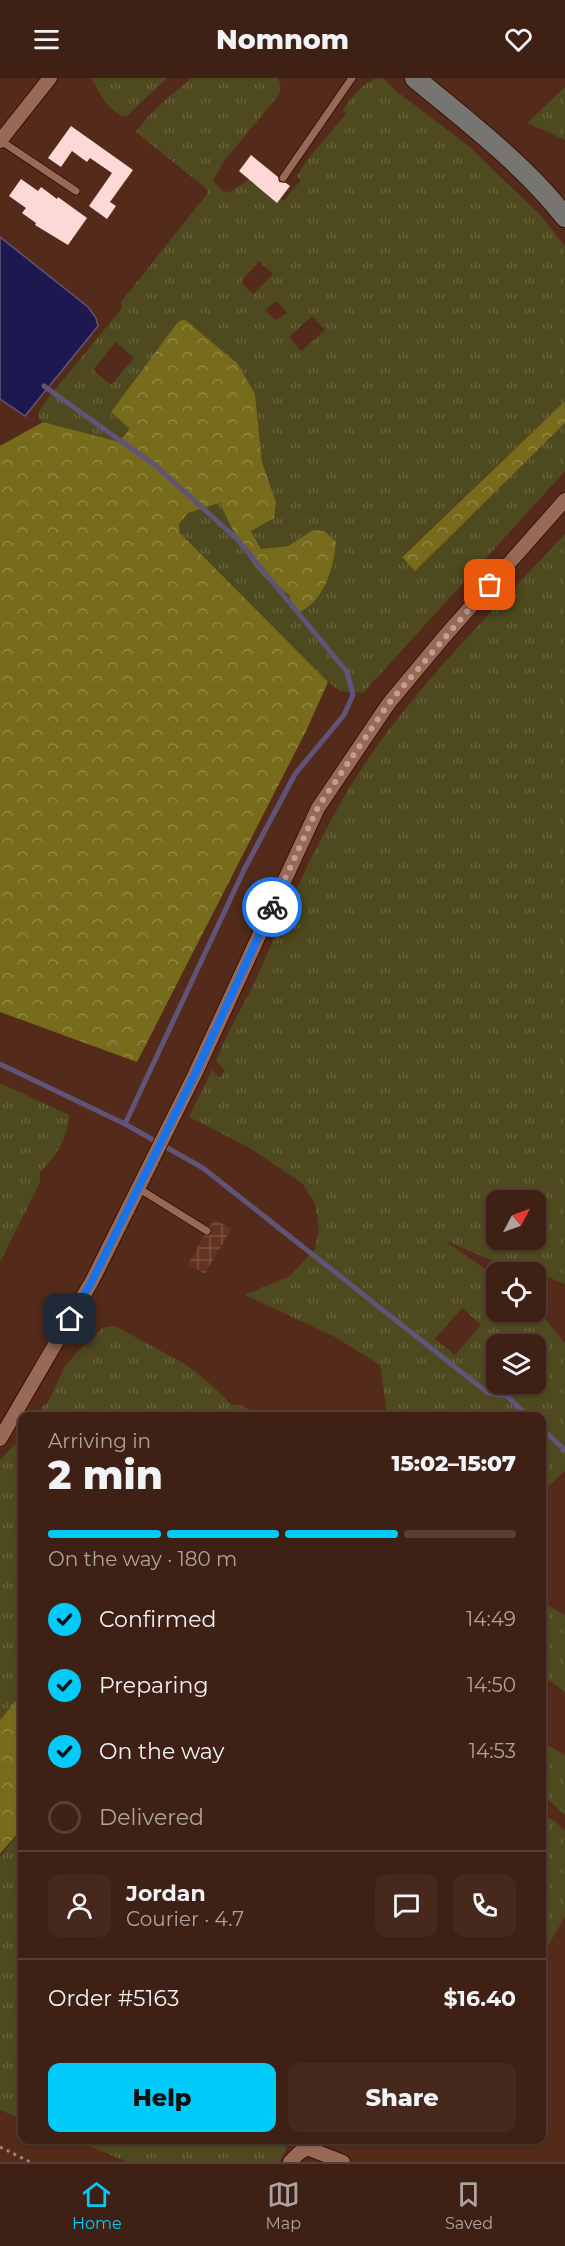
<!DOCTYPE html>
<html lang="en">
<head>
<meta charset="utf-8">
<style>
  body { margin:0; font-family:Montserrat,sans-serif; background:#46281d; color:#f1f3f6; height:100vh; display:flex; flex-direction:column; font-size:22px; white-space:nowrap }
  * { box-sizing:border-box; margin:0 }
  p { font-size:20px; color:#ada3a0 }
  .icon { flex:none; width:33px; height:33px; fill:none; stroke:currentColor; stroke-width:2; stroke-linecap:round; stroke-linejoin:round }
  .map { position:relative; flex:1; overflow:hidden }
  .side { position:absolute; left:18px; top:1334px; width:528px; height:732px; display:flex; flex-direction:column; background:#3f2014; border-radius:12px; box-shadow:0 2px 4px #0004,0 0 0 2px #583e34 }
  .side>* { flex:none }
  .needle { width:39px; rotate:49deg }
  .tools { position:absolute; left:486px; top:1112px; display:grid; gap:12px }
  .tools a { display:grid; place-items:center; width:60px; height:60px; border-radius:12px; background:#3f2014; box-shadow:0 2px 4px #0004,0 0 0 2px #583e34; font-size:30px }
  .pin { position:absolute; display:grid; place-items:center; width:51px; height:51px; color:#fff; margin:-26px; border-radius:12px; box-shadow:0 3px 9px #0006 }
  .courier { position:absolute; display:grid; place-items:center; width:60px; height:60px; margin:-30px; border:4px solid #1a73e8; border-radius:50%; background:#fff; color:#222; box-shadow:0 2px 8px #0007 }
  .head em { font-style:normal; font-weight:800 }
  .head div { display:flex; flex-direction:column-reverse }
  .head { display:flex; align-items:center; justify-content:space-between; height:102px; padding:0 30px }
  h1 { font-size:39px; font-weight:800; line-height:45px }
  .bar { display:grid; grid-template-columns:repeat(4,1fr); gap:9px 6px; align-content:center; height:72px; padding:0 30px }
  .bar i { height:8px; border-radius:4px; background:#583e34 }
  .bar .current { background:#03cbf9 }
  .bar p { grid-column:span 4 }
  .line { display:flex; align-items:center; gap:15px; padding:0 30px; border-top:2px solid #583e34 }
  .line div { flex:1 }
  .round { display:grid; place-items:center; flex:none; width:63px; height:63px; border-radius:12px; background:#46281d }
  ol { padding:0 30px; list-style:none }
  li { display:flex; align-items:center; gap:18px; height:66px }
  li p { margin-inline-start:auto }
  li .icon { padding:6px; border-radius:50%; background:#03cbf9; color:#111; stroke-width:4 }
  li:last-child { color:#ada3a0 }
  li i { width:33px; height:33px; border:3px solid #583e34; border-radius:50% }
  .action { display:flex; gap:12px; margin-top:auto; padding:12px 30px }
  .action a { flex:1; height:69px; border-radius:12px; background:#03cbf9; color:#111; font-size:24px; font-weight:800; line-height:69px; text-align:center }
  .action a+a { background:#46281d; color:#f1f3f6 }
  header { display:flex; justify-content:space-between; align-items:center; height:78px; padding:0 30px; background:#3f2014; font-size:27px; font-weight:800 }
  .tab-bar { display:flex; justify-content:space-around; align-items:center; height:84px; border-top:2px solid #583e34; background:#3f2014; font-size:16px; color:#ada3a0 }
  .tab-bar a { display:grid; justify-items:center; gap:3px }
  .tab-bar .current { color:#03cbf9 }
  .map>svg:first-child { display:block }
  .industrial { fill:url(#industrial-grid) }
  .grass { fill:url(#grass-tufts); fill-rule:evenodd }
  .forest { fill:url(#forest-crowns) }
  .water { fill:#1e1850; stroke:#605478; stroke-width:1.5 }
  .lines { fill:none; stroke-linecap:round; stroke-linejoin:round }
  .stream { stroke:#605478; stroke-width:5 }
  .building { fill:#fcd9d7 }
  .lane-casing { stroke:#381102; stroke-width:9 }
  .street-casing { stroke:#381102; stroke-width:16 }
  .secondary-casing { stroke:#381102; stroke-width:22 }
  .path { stroke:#a58274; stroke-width:3; stroke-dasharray:3 4.5; stroke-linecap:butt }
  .lane { stroke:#996957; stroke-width:7 }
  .street { stroke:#996957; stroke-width:14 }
  .secondary { stroke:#777572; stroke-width:20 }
  .done { stroke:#c1a094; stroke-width:6; stroke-dasharray:0 10.8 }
  .route { stroke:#1a73e8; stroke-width:8 }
</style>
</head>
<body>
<header><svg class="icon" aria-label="menu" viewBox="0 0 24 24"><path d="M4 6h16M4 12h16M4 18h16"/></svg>Nomnom<svg class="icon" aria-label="heart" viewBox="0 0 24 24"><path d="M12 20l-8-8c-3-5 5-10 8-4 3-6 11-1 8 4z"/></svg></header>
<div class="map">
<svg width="565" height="2084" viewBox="0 0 565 2084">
  <defs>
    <pattern id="industrial-grid" width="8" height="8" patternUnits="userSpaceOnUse" patternTransform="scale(1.5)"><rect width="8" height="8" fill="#64331f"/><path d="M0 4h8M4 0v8" fill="none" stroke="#7b503f"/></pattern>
    <pattern id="grass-tufts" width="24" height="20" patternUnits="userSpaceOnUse" patternTransform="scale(1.5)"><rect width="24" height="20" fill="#4e491e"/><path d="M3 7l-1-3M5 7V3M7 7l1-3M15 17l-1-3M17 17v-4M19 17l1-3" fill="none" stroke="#68633e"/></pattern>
    <pattern id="forest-crowns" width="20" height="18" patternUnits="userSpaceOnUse" patternTransform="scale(1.5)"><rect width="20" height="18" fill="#766c1b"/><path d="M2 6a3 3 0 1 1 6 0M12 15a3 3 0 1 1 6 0" fill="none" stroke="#918746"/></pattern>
  </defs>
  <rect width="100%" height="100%" fill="#542b1a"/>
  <polygon class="industrial" points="214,1141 231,1151 205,1196 188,1186"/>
  <g class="grass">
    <path d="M91 0H167L126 39C108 34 100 15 91 0Z"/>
    <path d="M192 0H277C282 6 281 11 278 18L224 83 213 103 221 112 228 115 253 99 284 123 301 102 297 98 310 78 346 36 343 32C352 19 365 0 382 0L400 16 470 69 542 139 565 168V323L402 478 415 492 565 345V393L363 615 340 613 328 604 180 455 179 446 188 435 220 425C230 448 251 489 271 505 277 510 284 512 290 518L289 529 297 535 313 452 288 468 261 471 251 453 276 424 262 384 255 316 177 245 111 334 131 351 119 365 43 344 39 341V334L44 325 122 230 121 224 207 116V111L203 108 136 54C151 32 172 16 192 0ZM259 183 273 196 253 216 241 204ZM276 223 287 235 275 242 265 232ZM312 238 325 252 301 273 289 259ZM116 264 134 280 111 307 93 292Z"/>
    <polygon points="565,9 565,62 527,45"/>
    <path d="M565 456V1206L536 1194 510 1190 444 1162 496 1199V1233H536V1230L565 1265V1393L543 1413 542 1338H391L387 1335 380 1287 335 1259 245 1217 290 1198 315 1171 319 1150 315 1126 303 1106 248 1069 189 1039 212 992 220 1000 225 993 216 983C227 953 245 926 258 897 287 830 320 755 360 693 417 606 494 532 565 456ZM496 1122H536V1161H496ZM462 1230 481 1247 455 1277 435 1261ZM496 1266H536V1305H496Z"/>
    <path d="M0 1005 69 1037C69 1058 55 1081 40 1094V1105L0 1184Z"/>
    <polygon points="115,1248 185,1286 207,1303 232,1327 242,1327 259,1338 38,1338 43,1328 48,1324 64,1290 76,1275 92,1261 102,1250"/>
    <polygon points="22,1359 22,1615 0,1642 0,1382"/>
    <polygon points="542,1524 565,1537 565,1614 542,1597"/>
    <polygon points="542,1664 565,1677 565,1737 542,1716"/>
    <polygon points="542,1734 565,1752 565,1839 542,1877"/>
    <polygon points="22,1750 22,2041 0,2032 0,1779"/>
    <polygon points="72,2061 286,2061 286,2072 279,2084 128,2084"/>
  </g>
  <g class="forest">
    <path d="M184 241 237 285 255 316 262 384 276 424 274 440 251 453 261 471 288 468 313 452 324 453 336 464C334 490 323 526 297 535L289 529 290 518C284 512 277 510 271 505 250 488 231 450 220 425L188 435 179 446 180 455 328 604 306 653 137 984 0 934V368L43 344 119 364 130 351 111 334 177 245Z"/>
    <polygon points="565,323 565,345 415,493 402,479"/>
    <polygon points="22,1615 22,1750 0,1776 0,1642"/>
  </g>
  <polygon class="water" points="0,159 88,229 96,240 98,248 25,338 0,321"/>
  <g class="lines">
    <g class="stream">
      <polyline points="44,308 156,388 237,461 347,594 353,617 344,637 295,696 244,792 125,1046"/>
      <polyline points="0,986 125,1046 203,1090 488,1315 507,1318 528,1338"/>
      <polyline points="542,1351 565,1372"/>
    </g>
  </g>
  <g class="building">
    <polygon points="71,48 133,92 110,124 116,128 107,141 89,128 112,95 90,80 87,84 72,73 61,89 48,80"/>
    <polygon points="251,77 278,99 279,104 286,105 290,108 277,125 239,93"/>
    <polygon points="21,101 38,113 41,109 57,121 58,119 87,140 68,167 35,147 36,145 22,135 26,130 9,118"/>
  </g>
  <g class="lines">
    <g class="lane-casing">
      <g id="lane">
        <polyline points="1,63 76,113"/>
        <polyline points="283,100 352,0"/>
        <polyline points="138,1110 207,1153"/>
      </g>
    </g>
    <g class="street-casing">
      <g id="street">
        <polyline points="0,63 50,0"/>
        <polyline points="0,1361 92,1203 195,996 318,730 389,625 444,559 565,422"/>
        <polyline points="290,2084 299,2075 307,2070 343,2084"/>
      </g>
    </g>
    <g class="secondary-casing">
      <path id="secondary" d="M415 0C464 41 526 88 565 139"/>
    </g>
    <polyline class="path" points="0,2069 30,2084"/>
    <use href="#lane" class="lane"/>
    <use href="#street" class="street"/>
    <use href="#secondary" class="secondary"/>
  </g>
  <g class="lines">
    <polyline class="done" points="272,829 318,729 389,625 490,507"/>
    <polyline class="route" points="70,1241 92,1203 195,996 272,829"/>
  </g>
</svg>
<div class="tools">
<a><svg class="needle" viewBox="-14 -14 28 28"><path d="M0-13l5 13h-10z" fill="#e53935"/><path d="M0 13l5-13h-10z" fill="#ada3a0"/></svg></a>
<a><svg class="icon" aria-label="locate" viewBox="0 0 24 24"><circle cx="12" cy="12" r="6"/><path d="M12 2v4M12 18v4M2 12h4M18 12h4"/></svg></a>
<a><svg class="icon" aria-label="layers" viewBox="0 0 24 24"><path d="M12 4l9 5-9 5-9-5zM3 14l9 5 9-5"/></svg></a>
</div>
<div class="pin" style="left:490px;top:507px;background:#ea580c"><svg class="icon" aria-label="bag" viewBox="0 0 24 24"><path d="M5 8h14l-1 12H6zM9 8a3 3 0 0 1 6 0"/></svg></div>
<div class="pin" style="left:70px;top:1241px;background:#1f2937"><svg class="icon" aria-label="home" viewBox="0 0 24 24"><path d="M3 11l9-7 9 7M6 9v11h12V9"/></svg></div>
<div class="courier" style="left:272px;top:829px"><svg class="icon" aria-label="bike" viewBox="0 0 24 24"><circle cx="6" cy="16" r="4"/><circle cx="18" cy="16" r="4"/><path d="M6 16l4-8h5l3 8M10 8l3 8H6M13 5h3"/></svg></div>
<section class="side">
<div class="head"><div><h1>2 min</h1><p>Arriving in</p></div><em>15:02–15:07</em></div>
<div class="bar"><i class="current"></i><i class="current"></i><i class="current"></i><i></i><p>On the way · 180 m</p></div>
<ol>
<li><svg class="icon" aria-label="check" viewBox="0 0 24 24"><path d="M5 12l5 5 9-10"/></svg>Confirmed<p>14:49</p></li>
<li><svg class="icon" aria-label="check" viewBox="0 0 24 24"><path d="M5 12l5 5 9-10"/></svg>Preparing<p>14:50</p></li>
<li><svg class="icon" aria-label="check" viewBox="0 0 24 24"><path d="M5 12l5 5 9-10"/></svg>On the way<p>14:53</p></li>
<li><i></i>Delivered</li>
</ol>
<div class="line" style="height:108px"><a class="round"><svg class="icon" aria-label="person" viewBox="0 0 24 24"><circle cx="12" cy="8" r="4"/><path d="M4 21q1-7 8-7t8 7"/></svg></a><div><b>Jordan</b><p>Courier · 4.7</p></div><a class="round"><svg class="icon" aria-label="chat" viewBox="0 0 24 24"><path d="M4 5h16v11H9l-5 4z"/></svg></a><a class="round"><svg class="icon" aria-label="phone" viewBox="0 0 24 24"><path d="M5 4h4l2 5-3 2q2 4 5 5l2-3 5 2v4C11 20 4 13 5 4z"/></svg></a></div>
<div class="line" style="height:78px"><div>Order #5163</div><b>$16.40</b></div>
<div class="action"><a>Help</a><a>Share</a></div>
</section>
</div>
<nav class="tab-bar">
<a class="current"><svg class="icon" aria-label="home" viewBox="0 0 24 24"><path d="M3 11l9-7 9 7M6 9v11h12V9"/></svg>Home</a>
<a><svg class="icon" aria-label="map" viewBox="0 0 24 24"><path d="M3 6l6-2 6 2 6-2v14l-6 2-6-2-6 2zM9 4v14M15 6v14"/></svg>Map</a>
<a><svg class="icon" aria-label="saved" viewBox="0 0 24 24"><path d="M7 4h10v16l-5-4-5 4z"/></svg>Saved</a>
</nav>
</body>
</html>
